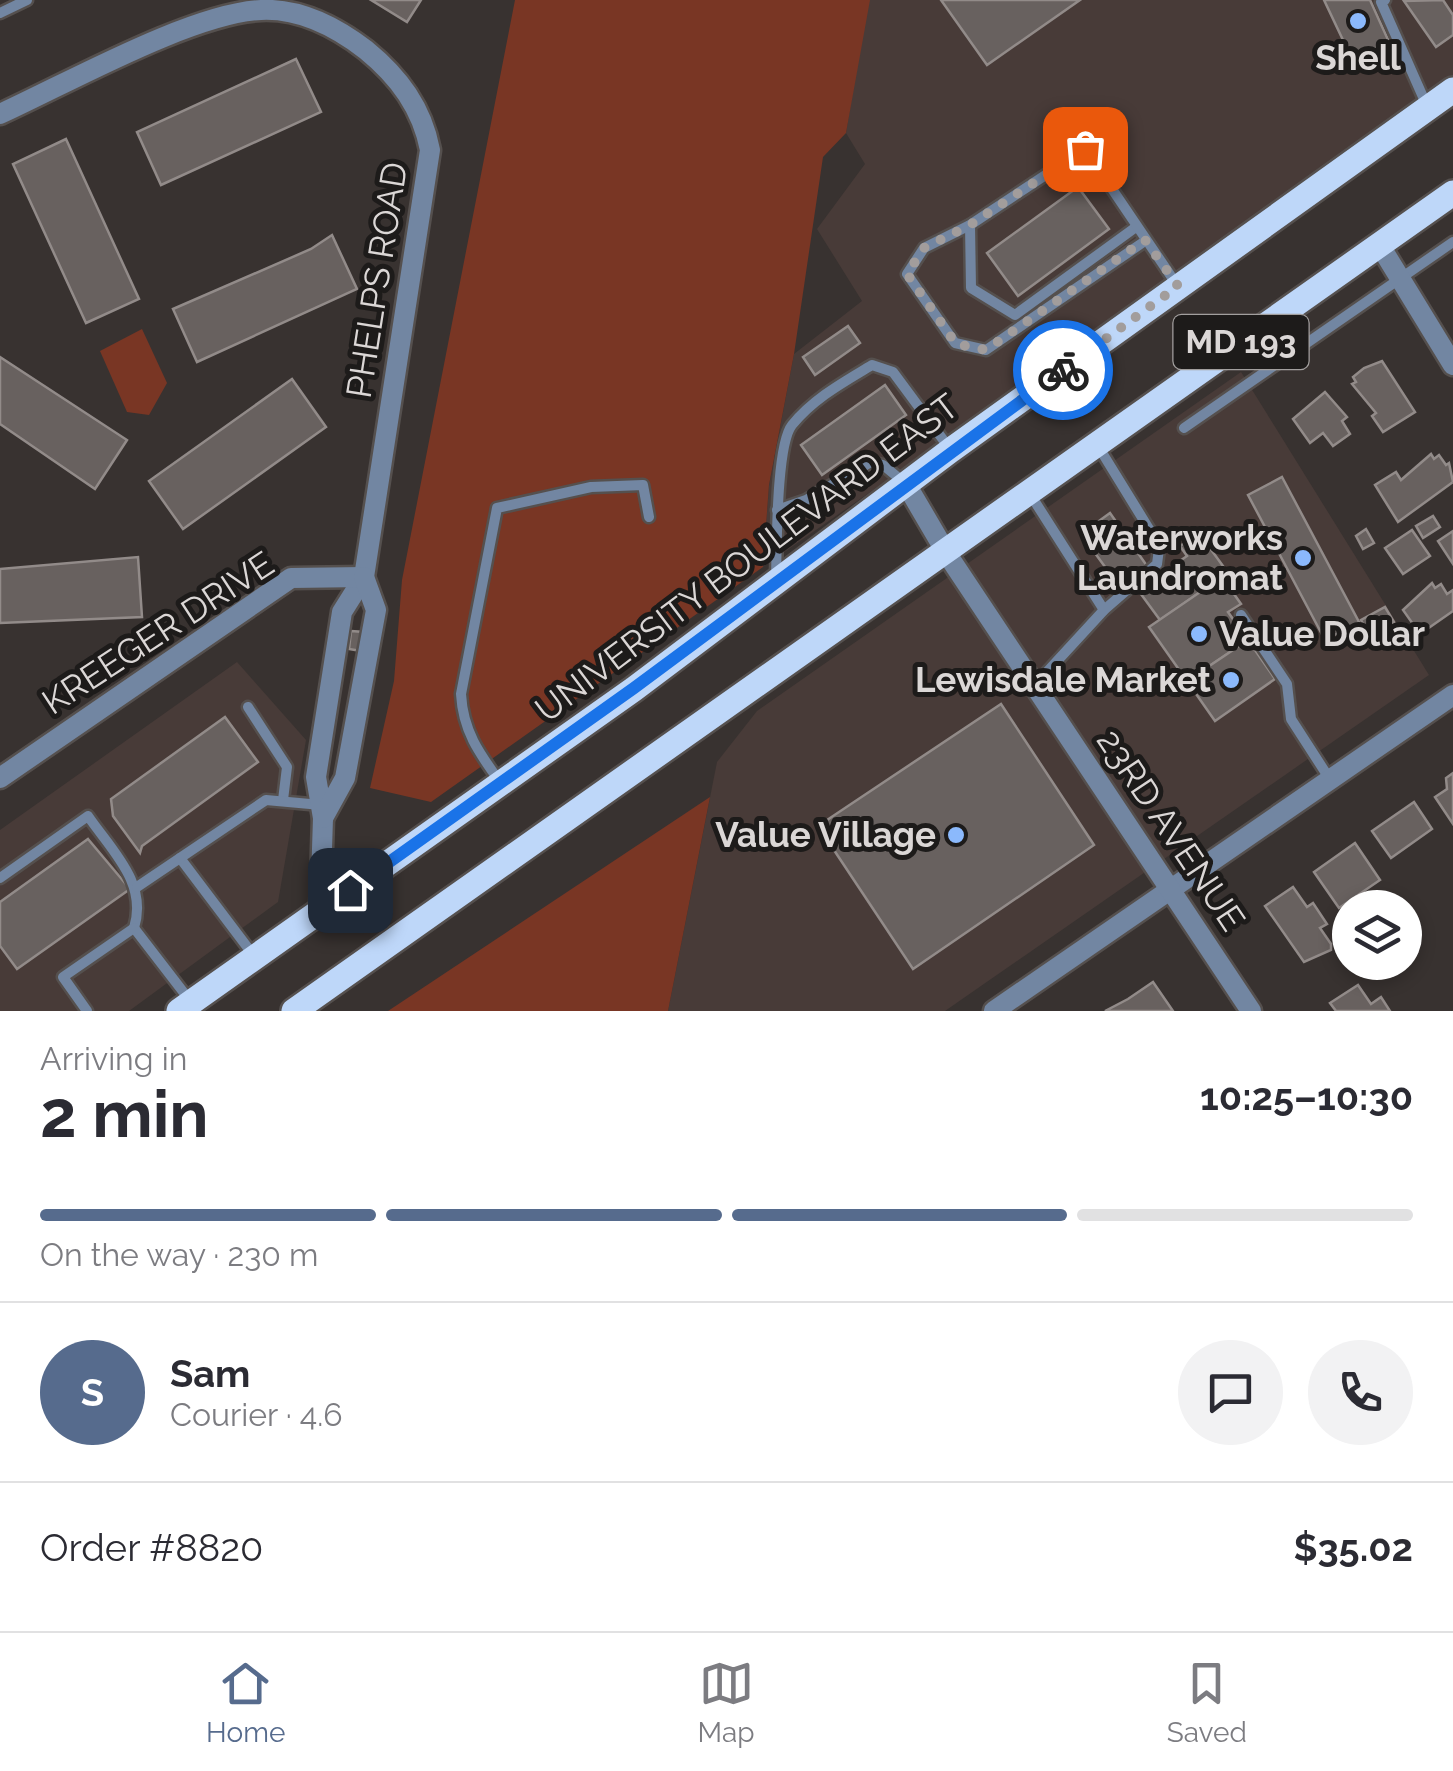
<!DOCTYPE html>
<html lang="en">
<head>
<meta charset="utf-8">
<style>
  body { margin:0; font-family:Raleway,sans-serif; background:#f2f2f3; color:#2b2b33; height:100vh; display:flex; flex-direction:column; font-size:38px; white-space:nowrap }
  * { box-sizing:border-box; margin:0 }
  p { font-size:32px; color:#7c7c81 }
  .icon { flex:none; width:55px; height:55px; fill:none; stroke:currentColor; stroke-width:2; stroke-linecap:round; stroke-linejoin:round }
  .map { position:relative; height:1011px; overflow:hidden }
  .details { display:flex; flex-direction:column; background:#fff; flex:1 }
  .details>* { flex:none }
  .fabs { position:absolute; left:1332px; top:890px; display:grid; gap:20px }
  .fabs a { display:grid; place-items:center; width:90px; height:90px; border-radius:50%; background:#fff; box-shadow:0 5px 15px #0003; font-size:50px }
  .pin { position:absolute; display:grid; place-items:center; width:85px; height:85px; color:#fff; margin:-42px; border-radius:20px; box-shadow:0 5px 15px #0006 }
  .courier { position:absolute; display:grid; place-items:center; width:100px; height:100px; margin:-50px; border:8px solid #1a73e8; border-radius:50%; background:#fff; color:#222; box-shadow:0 2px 12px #0007 }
  .head em { font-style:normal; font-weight:700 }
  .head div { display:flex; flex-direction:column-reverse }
  .head { display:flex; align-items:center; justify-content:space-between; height:170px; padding:0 40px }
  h1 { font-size:65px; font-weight:700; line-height:75px }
  .bar { display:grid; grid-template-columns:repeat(4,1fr); gap:15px 10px; align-content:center; height:120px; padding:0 40px }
  .bar i { height:12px; border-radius:8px; background:#e1e1e2 }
  .bar .active { background:#566b8d }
  .bar p { grid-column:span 4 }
  .line { display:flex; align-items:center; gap:25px; padding:0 40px; border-top:2px solid #e1e1e2 }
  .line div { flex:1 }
  .round { display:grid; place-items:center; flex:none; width:105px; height:105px; border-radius:52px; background:#f2f2f3 }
  .dock { display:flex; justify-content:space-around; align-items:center; height:140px; border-top:2px solid #e1e1e2; background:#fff; font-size:28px; color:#7c7c81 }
  .dock a { display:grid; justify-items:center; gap:5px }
  .dock .active { color:#566b8d }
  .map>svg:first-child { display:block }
  .built { fill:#483b38 }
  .green { fill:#793624 }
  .building { fill:#68615f; stroke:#928b89; stroke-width:2.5 }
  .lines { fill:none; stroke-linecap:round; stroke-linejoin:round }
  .service-casing { stroke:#55504e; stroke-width:15 }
  .minor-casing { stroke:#55504e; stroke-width:25 }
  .tertiary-casing { stroke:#55504e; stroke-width:25 }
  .primary-casing { stroke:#55504e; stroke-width:30 }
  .service { stroke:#7286a2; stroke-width:10 }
  .minor { stroke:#7286a2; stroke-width:20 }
  .tertiary { stroke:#7286a2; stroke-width:20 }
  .primary { stroke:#bed7f9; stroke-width:25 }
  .done { stroke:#a29d9c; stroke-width:10; stroke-dasharray:0 18 }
  .route { stroke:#1a73e8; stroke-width:12 }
  .poi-dot { fill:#8bb9fc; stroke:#1d1b1a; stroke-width:4 }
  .labels { text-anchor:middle; stroke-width:10; stroke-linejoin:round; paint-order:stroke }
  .shield { fill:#1d1b1a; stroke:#a29f9e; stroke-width:2.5 }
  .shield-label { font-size:32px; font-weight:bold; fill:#dbd7d6 }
  .poi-label { font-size:35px; font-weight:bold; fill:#dbd7d6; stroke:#1d1b1a; text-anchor:end }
  .street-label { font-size:35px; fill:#dbd7d6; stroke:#1d1b1a }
</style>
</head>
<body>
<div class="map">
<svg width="1453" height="1011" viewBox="0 0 1453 1011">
  <rect width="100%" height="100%" fill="#383230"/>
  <g class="built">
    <polygon points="868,0 1453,0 1453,84 763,567 769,486 794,354 862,301 817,229 865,164 846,133"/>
    <polygon points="1241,372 1429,675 945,1011 668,1011 717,762 757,711"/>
    <polygon points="237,662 306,740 278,902 129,1011 0,1011 0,830"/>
  </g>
  <g class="green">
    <polygon points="515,0 870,0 846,133 823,157 794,354 769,485 763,567 431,802 370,788 394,681 402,580"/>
    <polygon points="142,329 167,383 149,415 127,412 100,351"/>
    <polygon points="710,797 668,1011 388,1011"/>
  </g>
  <g class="building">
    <polygon points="371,0 421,0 407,22"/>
    <polygon points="941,0 1080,0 987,65"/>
    <polygon points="1370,0 1389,42 1352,59 1324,0"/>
    <polygon points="1443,0 1453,15 1453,35 1436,47 1404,1"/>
    <polygon points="296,59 321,112 161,185 137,132"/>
    <polygon points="66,139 139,299 86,323 13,164"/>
    <polygon points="1078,187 1109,229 1018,296 987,253"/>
    <polygon points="332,235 357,289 197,362 173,309 311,249"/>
    <polygon points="848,326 860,343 815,375 803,357"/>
    <polygon points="0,357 127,440 95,489 0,424"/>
    <polygon points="1382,361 1415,412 1383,432 1372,416 1376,413 1352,384 1356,382 1353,377 1364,368"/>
    <polygon points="292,379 326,427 183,529 149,481"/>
    <polygon points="885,385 906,415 822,475 801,445"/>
    <polygon points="1325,392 1347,417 1342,421 1350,434 1333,446 1323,433 1310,443 1293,419"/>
    <polygon points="1431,454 1434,459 1439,455 1446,465 1449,463 1453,482 1398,522 1375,485 1396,472 1401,480"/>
    <polygon points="1282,477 1359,622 1325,640 1248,495"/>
    <polygon points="1110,513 1147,566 1119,586 1081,534"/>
    <polygon points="1433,516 1440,527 1423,538 1416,526"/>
    <polygon points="1366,529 1374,543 1363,549 1356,536"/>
    <polygon points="1412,530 1430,556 1403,574 1385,548"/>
    <polygon points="1453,531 1453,564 1438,541"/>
    <polygon points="1199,533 1228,573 1160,620 1138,590 1187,556 1180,546"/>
    <polygon points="138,557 142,617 0,623 0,569"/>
    <polygon points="1222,577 1241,604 1228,612 1248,640 1187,681 1149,627"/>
    <polygon points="1432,583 1435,588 1441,584 1447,594 1453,590 1453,611 1420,634 1403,610"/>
    <polygon points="1385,607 1394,622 1369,635 1361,620"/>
    <polygon points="351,631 364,632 361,651 349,649"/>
    <polygon points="1248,640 1275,679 1215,721 1187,681"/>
    <polygon points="1001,704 1094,845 913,969 818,826"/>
    <polygon points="225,717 258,762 142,846 140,853 113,816 111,799"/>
    <polygon points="1453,773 1453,824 1435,797 1447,789 1446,778"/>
    <polygon points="1414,802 1432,829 1391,858 1372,831"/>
    <polygon points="88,839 130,889 17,969 0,946 0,902"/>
    <polygon points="1355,843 1380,880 1339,908 1314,872"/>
    <polygon points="1293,887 1307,907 1313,903 1327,924 1320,928 1331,944 1331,950 1304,962 1265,906"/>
    <polygon points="1153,982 1173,1011 1105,1011 1128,999"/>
    <polygon points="1358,985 1371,1004 1381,997 1390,1011 1336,1011 1330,1003"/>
  </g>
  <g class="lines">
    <g class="service-casing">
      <g id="service">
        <polyline points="1385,0 1381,2 1427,106"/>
        <polyline points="0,13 27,0"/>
        <polyline points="970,225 971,288 1015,315 1136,227"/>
        <polyline points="1145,241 986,350 955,343 907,274 924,248 970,225 1085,149 1177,285"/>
        <polyline points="1184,428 1453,242"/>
        <polyline points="1030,494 1104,610"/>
        <polyline points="777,510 806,500 871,462 883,465 906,484"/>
        <path d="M776 577C777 548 776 445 792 425 814 398 844 382 872 365L893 372 950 449"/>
        <polyline points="1241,615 1287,684 1291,719 1331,781"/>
        <polyline points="1035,685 1104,610 1157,564 1159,549 1154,537 1098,446"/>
        <polyline points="248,707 287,767 283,800"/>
        <path d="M500 782C479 753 463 731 461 694L497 508 591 487 643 485 649 517"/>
        <polyline points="180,858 254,956"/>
        <path d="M0 878 88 816C112 851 148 883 134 928"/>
        <polyline points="137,887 266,800 321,805"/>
        <polyline points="87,1011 63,977 134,928 191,1002"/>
      </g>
    </g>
    <g class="minor-casing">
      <g id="minor">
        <path d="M0 114C66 84 192 13 261 10 300 8 336 27 366 50 399 77 422 108 430 150L364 577 342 612 316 777 323 818 320 911"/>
        <polyline points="1379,244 1453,365"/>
        <polyline points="0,778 291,578 364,577"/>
        <polyline points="323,818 345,778 376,610 364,577"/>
        <polyline points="994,1011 1453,695"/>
      </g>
    </g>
    <g class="tertiary-casing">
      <polyline id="tertiary" points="906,484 947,554 1251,1011"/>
    </g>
    <g class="primary-casing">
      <g id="primary">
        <polyline points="179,1011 634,689 951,450 1453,90"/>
        <polyline points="294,1011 1453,193"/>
      </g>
    </g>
    <use href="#service" class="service"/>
    <use href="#minor" class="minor"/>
    <use href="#tertiary" class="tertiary"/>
    <use href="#primary" class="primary"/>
  </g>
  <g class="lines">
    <polyline class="done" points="1063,370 1178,286 1145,240 986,350 956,344 907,274 924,248 970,225 1085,149"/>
    <polyline class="route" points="350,890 634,688 1063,370"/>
  </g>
  <g class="poi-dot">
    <circle cx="1358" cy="21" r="10"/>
    <circle cx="1303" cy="558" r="10"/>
    <circle cx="1199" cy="634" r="10"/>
    <circle cx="1231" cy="680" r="10"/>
    <circle cx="956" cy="835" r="10"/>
  </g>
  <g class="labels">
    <rect class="shield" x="1173.5" y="315" width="135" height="54" rx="8"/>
    <g class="shield-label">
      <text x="1241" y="353">MD 193</text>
    </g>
    <g class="poi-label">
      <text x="1358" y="70" text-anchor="middle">Shell</text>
      <text x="1283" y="550">Waterworks<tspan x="1283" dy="40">Laundromat</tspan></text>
      <text x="1219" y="646" text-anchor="start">Value Dollar</text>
      <text x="1211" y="692">Lewisdale Market</text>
      <text x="936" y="847">Value Village</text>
    </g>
    <g class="street-label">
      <text transform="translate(377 280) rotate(-81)" y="12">PHELPS ROAD</text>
      <text transform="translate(747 558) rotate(-37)" y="12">UNIVERSITY BOULEVARD EAST</text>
      <text transform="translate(158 633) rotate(-33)" y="12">KREEGER DRIVE</text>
      <text transform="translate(1171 830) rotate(56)" y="12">23RD AVENUE</text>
    </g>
  </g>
</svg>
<div class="fabs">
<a><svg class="icon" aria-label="layers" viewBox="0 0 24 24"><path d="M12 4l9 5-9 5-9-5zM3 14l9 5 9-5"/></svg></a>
</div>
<div class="pin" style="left:1085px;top:149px;background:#ea580c"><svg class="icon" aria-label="bag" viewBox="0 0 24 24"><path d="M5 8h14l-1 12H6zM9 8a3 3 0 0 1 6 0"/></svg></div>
<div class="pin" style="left:350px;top:890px;background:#1f2937"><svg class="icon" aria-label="home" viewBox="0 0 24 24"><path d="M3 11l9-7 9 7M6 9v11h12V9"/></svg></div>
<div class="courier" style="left:1063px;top:370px"><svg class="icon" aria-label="bike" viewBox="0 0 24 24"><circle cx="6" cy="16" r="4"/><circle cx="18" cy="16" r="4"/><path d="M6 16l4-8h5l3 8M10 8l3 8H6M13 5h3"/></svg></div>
</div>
<section class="details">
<div class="head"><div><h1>2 min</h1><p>Arriving in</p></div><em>10:25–10:30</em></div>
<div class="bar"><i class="active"></i><i class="active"></i><i class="active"></i><i></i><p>On the way · 230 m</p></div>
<div class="line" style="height:180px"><b class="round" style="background:#566b8d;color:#fff">S</b><div><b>Sam</b><p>Courier · 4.6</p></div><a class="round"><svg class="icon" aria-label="chat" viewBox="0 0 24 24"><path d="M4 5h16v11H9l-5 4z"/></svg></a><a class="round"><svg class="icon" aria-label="phone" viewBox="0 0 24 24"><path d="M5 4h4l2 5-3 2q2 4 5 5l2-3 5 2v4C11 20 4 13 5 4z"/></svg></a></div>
<div class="line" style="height:130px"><div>Order #8820</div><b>$35.02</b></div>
</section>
<nav class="dock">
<a class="active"><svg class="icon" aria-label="home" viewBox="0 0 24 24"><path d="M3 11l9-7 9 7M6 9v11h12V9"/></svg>Home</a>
<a><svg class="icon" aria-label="map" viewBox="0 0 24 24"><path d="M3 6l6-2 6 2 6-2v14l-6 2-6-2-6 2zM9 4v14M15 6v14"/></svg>Map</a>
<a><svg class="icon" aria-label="saved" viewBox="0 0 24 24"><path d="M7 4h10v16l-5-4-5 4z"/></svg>Saved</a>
</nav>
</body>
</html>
